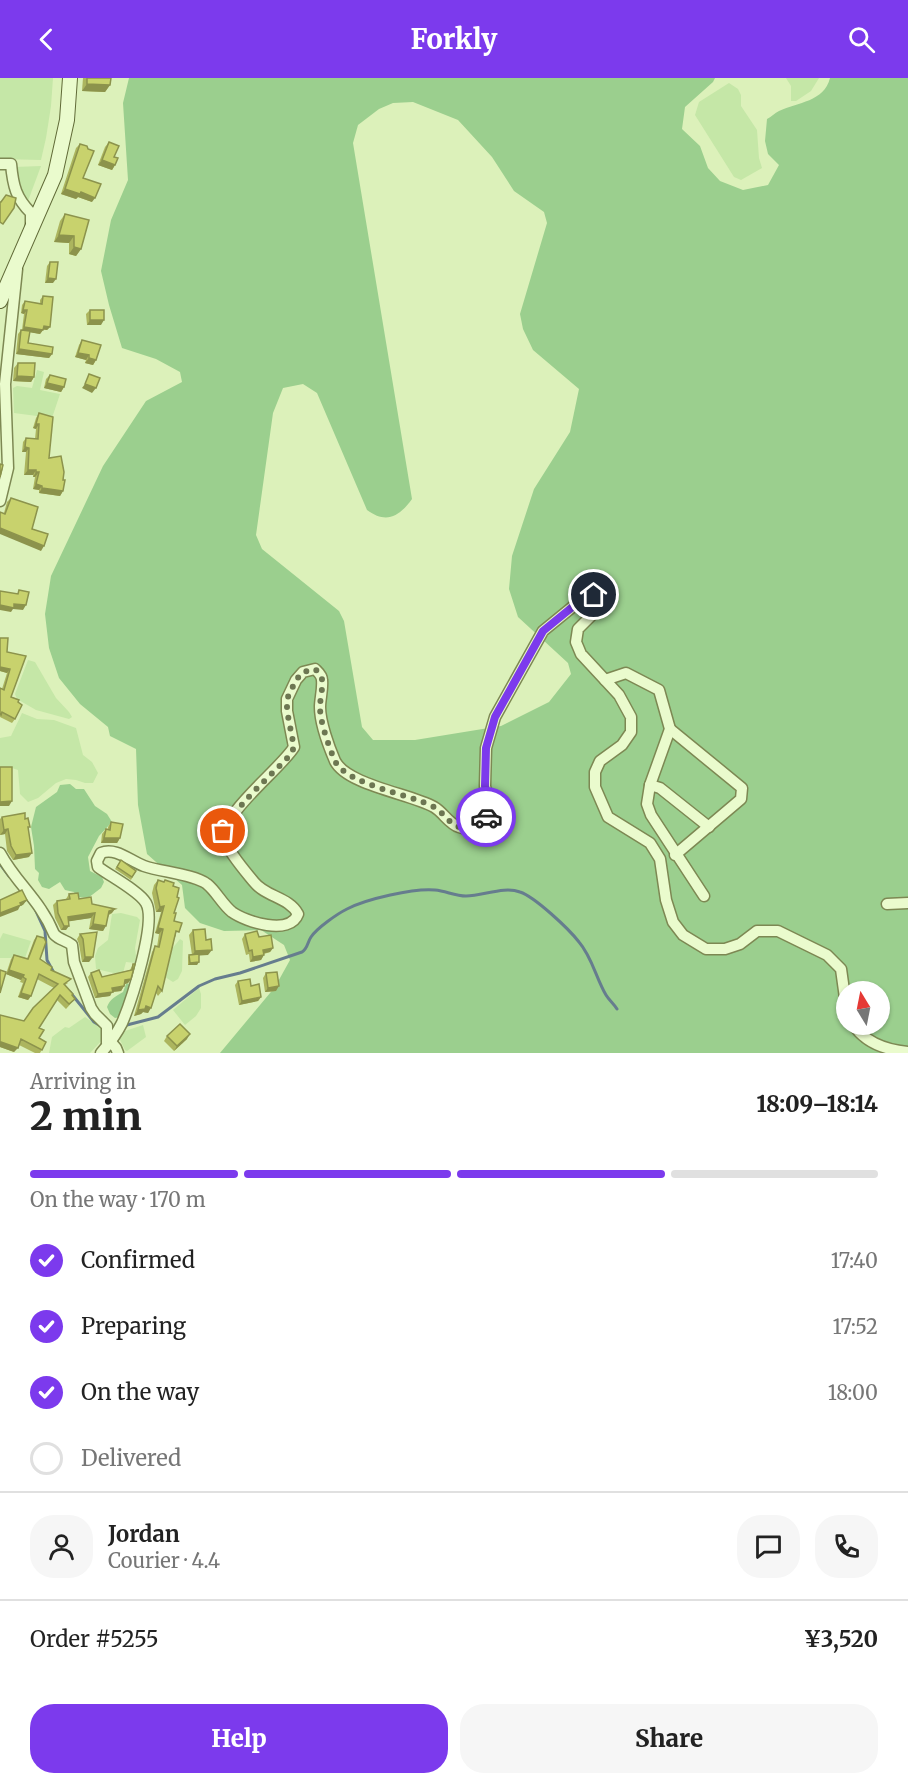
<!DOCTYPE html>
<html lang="en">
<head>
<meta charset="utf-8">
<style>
  body { margin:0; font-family:Merriweather,serif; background:#f6f6f6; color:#222; height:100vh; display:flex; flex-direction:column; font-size:22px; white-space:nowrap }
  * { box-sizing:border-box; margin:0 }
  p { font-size:20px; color:#767676 }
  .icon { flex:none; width:33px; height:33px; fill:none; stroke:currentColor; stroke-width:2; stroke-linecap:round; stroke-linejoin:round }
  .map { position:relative; height:975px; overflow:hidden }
  .panel { display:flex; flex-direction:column; background:#fff; flex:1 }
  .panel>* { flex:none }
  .needle { width:39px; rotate:350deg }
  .tools { position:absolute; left:836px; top:903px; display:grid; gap:12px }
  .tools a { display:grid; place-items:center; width:54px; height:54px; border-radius:50%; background:#fff; box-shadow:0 2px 4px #0004; font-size:30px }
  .pin { position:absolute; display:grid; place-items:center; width:51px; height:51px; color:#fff; margin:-26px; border:3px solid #fff; border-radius:50%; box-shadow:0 2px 6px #0007 }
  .courier { position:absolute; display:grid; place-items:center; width:60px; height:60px; margin:-30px; border:4px solid #7c3aed; border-radius:50%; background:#fff; color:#222; box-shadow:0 2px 8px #0007 }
  .headline em { font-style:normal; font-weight:800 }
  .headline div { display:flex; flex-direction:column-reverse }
  .headline { display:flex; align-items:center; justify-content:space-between; height:102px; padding:0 30px }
  h1 { font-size:39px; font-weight:800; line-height:45px }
  .bar { display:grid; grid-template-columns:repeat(4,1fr); gap:9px 6px; align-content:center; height:72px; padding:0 30px }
  .bar i { height:8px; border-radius:4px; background:#e0e0e0 }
  .bar .on { background:#7c3aed }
  .bar p { grid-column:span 4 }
  .line { display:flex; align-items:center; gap:15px; padding:0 30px; border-top:2px solid #e0e0e0 }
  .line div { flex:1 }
  .round { display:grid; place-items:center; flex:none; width:63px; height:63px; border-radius:24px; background:#f6f6f6 }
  ol { padding:0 30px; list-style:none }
  li { display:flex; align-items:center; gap:18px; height:66px }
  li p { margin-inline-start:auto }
  li .icon { padding:6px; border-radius:50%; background:#7c3aed; color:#fff; stroke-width:4 }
  li:last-child { color:#767676 }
  li i { width:33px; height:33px; border:3px solid #e0e0e0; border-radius:50% }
  .button { display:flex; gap:12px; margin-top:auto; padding:12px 30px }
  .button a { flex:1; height:69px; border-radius:24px; background:#7c3aed; color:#fff; font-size:24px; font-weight:800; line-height:69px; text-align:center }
  .button a+a { background:#f6f6f6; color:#222 }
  header { display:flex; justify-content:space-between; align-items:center; height:78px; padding:0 30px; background:#7c3aed; color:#fff; font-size:27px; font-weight:800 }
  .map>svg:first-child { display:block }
  .farmland { fill:#c5e7a7 }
  .green { fill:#9bcf8e; fill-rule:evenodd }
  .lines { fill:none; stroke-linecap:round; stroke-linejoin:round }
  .stream { stroke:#667d8e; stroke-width:3 }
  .street-casing { stroke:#7d8853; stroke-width:13 }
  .secondary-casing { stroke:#606a37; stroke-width:16 }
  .street { stroke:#eafbcd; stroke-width:10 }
  .secondary { stroke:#eafbcd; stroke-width:14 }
  .wall { fill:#acb55e }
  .shaded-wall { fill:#8c934c }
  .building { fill:#c8d26d; stroke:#8c934c; stroke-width:1.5 }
  .done { stroke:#6d7752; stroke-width:6; stroke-dasharray:0 10.8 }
  .route { stroke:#7c3aed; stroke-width:8 }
</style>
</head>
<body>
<header><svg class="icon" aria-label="back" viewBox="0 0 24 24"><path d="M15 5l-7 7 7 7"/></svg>Forkly<svg class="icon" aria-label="search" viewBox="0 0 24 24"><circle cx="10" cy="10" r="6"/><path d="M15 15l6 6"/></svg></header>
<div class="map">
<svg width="908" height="975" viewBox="0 0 908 975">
  <rect width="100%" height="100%" fill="#dcf1ba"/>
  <g class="farmland">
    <polygon points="0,0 53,0 51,28 46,60 41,82 0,81"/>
    <polygon points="786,0 819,0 811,13 796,23 791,23 791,8"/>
    <polygon points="729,5 738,11 741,17 741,28 757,52 759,80 762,90 741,102 734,99 695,37 699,24"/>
    <polygon points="41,88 28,123 24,123 14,89"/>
    <polygon points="37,292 44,294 40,312 60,316 52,340 14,335 13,310 17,308 32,310"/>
    <polygon points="28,582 35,584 56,620 69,634 72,639 69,641 36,632 17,621 15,616"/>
    <polygon points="22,635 37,641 54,642 76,650 83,677 92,684 98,695 93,705 85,705 76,702 66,701 56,705 38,720 28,724 20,716 18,692 12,690 0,689 0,660 11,658"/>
    <polygon points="121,835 137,839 140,842 135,870 136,878 135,885 126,884 123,895 118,896 96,891 95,878 98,870 108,862 112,836"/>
    <polygon points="3,855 31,863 25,880 0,880 0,861"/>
    <polygon points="180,861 183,863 182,893 178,901 173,904 165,899 171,872"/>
    <polygon points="199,910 201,916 201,930 196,938 185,947 173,932"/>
    <polygon points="85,939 104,952 103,961 90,975 49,975 52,959 65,949 69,950"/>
    <polygon points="143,947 146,959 127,973 125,972 119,960 122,954"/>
  </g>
  <g class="green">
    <path d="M129 0H715L713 4 685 29 682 51 700 68 708 90 720 103 743 112 768 107 779 87 768 76 765 63 767 41C771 39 775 35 779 33 798 24 824 24 830 0H908V975H220L275 909 290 882 284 867 261 852 224 853 200 845 185 830 182 807 147 776 138 727 136 671 110 658 108 649 80 626 59 600 49 570 45 536 51 498 103 388 146 323 182 304 180 294 156 281 122 270 109 227 101 193 111 142 128 102 123 25ZM413 24 458 42 492 79 514 113 544 134 547 145 520 236 523 251 533 272 579 311 570 354 534 411 512 478 509 511 518 539 568 585 571 596 549 624 501 648 415 662H373L362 649 344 543 339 533 262 471 256 457 273 335 283 310 303 306 317 315 367 432C386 446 399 439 412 421L353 65 358 47 379 31 393 25ZM846 914H879V946H846Z"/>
    <polygon points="70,706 76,711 84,711 95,728 107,736 112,744 99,758 88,779 90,793 102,799 104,804 101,810 88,820 77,819 74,814 65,812 60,804 49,811 42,809 38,802 39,795 35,791 34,768 31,749 36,729 57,714 60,707"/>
    <path d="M128 905 130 909C126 916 123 930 120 939L115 940 110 936 107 929C110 921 116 918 123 914L126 906Z"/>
  </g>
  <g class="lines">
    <g class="stream">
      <polyline points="0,786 9,798"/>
      <polyline points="35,831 45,853 47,882 54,895"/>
      <polyline points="70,914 94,944 99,947"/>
      <path d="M123 948 158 939 199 908 215 901 240 895 302 874C308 870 307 865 311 859 317 850 337 836 347 831 366 821 414 810 435 812 446 813 455 818 466 818 483 818 504 808 520 814 535 819 569 851 579 864 592 879 596 900 606 917 609 922 614 926 617 931"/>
    </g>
    <g class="street-casing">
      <g id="street">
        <path d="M0 86H11C13 108 16 120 31 135V148"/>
        <polyline points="0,423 8,390 5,306 17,191"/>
        <polyline points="605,602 626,595 659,612 670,651 650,707 647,726 651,737 704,818"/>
        <polyline points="670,651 742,710 741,721 675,777"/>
        <polyline points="650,707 660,710 709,749"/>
        <path d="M0 775C16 805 41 823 54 856 59 862 66 862 72 867L74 884 91 930 95 936 107 948V965"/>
        <polyline points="887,826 908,825"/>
        <path d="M853 946C865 965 886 972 908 974"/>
        <polyline points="110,963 116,970 118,975"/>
        <path d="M101 975C109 966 117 955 122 945 131 924 157 844 146 825 139 813 110 798 98 789L97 783 101 775C116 769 130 783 144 788 161 794 193 796 207 806 216 813 222 826 232 834 246 844 290 858 298 836 289 819 266 819 254 804 245 793 230 776 225 763 216 739 282 690 294 669L287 633V621L296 602 303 594 315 591C318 594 322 597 322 602 323 611 320 621 320 629 320 644 329 669 335 683 347 707 411 716 434 729 443 734 449 746 459 749 469 753 477 749 485 744L488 724 485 708 486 670 495 639 543 553 581 522 594 517 600 521 602 527 578 551 576 564 581 576 619 617 631 639V654L622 667 600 683 595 694V709L608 739 650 765 660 781 666 822 673 844 683 857 706 871H725L740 866 757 853H778L827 877 841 891 846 927"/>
      </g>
    </g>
    <g class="secondary-casing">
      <polyline id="secondary" points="0,223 55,97 67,42 70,0"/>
    </g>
    <use href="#street" class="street"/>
    <use href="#secondary" class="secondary"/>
  </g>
  <g class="wall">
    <polygon points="83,0 111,0 110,7 105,14 82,13"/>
    <polygon points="109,64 114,79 115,87 112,92 98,87 105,69"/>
    <polygon points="80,66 83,100 92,124 78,119 76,121 61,116 76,70"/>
    <polygon points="65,136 81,171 76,178 69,176 69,165 54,164 60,143"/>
    <polygon points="50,184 53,205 45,205 47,188"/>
    <polygon points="43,218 50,249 47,252 43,252 40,256 30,254 28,265 52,276 49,280 16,276 18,256 21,252 22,252 24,236 21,235 22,227 25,223 40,226 40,222"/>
    <polygon points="90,232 101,247 87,247 86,236"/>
    <polygon points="82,262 96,282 93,287 85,285 86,282 75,279 79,267"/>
    <polygon points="18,285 34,299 31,304 13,303 14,290"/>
    <polygon points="50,297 64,309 61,314 44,310 46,301"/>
    <polygon points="39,335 49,380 63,402 63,413 60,418 39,415 39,412 33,411 35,399 33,399 33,397 24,397 26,374 22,374 23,364 26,360 35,361 36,351 33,350 36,340"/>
    <polygon points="11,420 32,451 41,473 4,435 7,424"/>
    <polygon points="0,560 7,574 26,578 11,619 15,641 12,645 0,639 0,610 2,611 7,595 0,593"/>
    <polygon points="2,739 25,741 28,751 29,779 13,782 7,773 5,756 0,757 0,741"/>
    <polygon points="111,744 120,760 117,765 101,765 102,756 106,751 108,751 108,749"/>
    <polygon points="121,782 136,793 131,802 115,791"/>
    <polygon points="158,802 173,808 177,819 174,835 176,859 175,858 162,913 158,918 156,915 148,935 143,934 141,936 134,938 152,874 155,868 157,869 159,856 155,855 161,834 156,834 152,815 154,807"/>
    <polygon points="69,816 112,835 109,837 103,853 89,851 91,840 69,843 66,852 61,852 55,840 53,827 57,823 66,821"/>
    <polygon points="193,852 208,877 199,877 197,887 188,887 188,879 189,877 192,877 189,857"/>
    <polygon points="97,854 89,884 82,884 79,866 77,861 80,856"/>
    <polygon points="245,856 259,859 273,870 270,874 264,876 261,882 250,884 249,876 246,877 242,861"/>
    <polygon points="37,858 40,881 51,892 68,905 65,907 75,921 66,931 57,922 39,950 39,960 46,964 40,975 35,975 19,967 14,974 0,969 0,937 24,943 54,910 37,901 31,918 28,922 18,919 23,905 20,904 21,902 6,896 11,881 14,877 27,881 34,862"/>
    <polygon points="133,886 131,901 128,905 125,906 124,908 121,913 112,914 110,918 95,920 88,899 91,895 102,899 130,892"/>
    <polygon points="266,895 276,913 265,914 263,900"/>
    <polygon points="238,903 251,908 261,919 258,923 239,927 235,907"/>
    <polygon points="167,958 187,961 174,973 164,963"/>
  </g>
  <g class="shaded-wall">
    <polygon points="87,6 110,7 105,14 82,13"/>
    <polygon points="102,82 115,87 112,92 98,87"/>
    <polygon points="65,111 81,114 95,120 92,124 78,119 76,121 61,116"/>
    <polygon points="59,157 74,158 69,165 54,164"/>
    <polygon points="74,169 81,171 76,178 69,176"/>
    <polygon points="48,200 56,201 53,205 45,205"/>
    <polygon points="23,232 27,232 24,236 21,235"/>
    <polygon points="90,242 104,242 101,247 87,247"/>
    <polygon points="44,248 50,249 47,252 42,251"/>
    <polygon points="24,249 43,252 40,256 22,253"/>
    <polygon points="19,271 52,276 49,280 16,276"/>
    <polygon points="78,275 89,277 86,282 75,279"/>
    <polygon points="89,280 96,282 93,287 85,285"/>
    <polygon points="17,298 34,299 31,304 13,303"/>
    <polygon points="47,305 64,309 61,314 44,310"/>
    <polygon points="85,306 96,310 92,315 82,310"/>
    <polygon points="36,346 39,346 36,351 33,350"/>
    <polygon points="25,369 29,370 26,374 22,374"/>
    <polygon points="28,392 36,392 33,397 24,397"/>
    <polygon points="36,394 39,394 35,399 33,399"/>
    <polygon points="36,406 42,408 39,412 33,411"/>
    <polygon points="42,410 63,413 60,418 39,415"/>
    <polygon points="0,450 44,468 41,473 0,456"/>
    <polygon points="14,526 26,527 23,532 13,531 11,534 0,532 0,527"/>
    <polygon points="0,589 10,591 7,595 0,593"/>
    <polygon points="12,723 9,728 0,728 0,724"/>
    <polygon points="8,751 5,756 0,757 4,752"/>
    <polygon points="104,760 120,760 117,765 101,765"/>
    <polygon points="32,775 29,779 13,782 16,777"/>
    <polygon points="27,822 23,827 20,828 18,832 0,839 0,835"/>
    <polygon points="164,828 161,834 156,834 160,829"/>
    <polygon points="115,831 112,835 106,837 109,833"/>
    <polygon points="95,835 91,840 65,844 68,839"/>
    <polygon points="93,846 106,848 103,853 89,851"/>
    <polygon points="64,848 69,848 66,852 61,852"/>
    <polygon points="158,850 163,851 159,856 155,855"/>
    <polygon points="273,870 270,874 260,876 263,872"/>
    <polygon points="212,872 208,877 192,878 195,873"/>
    <polygon points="264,877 261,882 250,884 253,879"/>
    <polygon points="85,879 93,879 89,884 82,884"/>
    <polygon points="199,884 197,887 188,887 190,885"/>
    <polygon points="9,892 24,897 21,902 6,896"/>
    <polygon points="131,901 128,905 122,907 125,902"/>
    <polygon points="124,908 121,913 112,914 110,918 95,920 98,916 112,910"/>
    <polygon points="279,908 276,913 265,914 268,910"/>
    <polygon points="21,915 31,918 28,922 18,919"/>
    <polygon points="261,919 258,923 239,927 242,923"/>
    <polygon points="146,928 151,930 148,935 143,934 141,936 134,938 138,932"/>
    <polygon points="190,956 187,961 174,973 177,968"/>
    <polygon points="1,964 18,970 14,974 0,969 0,966"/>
  </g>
  <g class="building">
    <polygon points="87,0 111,0 110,7 87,6"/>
    <polygon points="109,64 119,68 114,79 118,80 115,87 102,82"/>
    <polygon points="80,66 87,68 88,71 94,73 83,100 101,106 95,120 81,114 80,116 65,111"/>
    <polygon points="6,117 16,120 14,130 3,146 0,144 0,124 1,124"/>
    <polygon points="65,136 89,142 81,171 74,169 74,158 59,157"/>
    <polygon points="50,184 58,184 56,201 48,200"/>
    <polygon points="43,218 53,219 50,249 44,248 43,252 24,249 27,232 23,232 25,223 42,226"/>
    <rect x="90" y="232" width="14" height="10"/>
    <polygon points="21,252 30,253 28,265 53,269 52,276 19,271"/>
    <polygon points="82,262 101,267 96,282 89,280 89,277 78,275"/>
    <polygon points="18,285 35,285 34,299 17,298"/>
    <polygon points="89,296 100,300 96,310 85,306"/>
    <polygon points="50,297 66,301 64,309 47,305"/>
    <polygon points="39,335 53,339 49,380 61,378 64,394 63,402 65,402 63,413 42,410 42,408 36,406 39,394 36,394 36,392 28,392 29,370 25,369 26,360 38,361 39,346 36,346"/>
    <polygon points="0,386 3,387 0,399"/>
    <polygon points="11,420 38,429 32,451 48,456 44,468 0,450 0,434 5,436"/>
    <polygon points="19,512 29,514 26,527 14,526 14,530 0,527 0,513 18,516"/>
    <polygon points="0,560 8,560 7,574 26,578 11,619 19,622 18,624 22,627 15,641 2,634 1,637 0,636 0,610 4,612 10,591 0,589"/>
    <polygon points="0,689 12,689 12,723 0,724"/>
    <polygon points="25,735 25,741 28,740 30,749 28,749 32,775 16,777 11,768 8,751 4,752 2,739"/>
    <polygon points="111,744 123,746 120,760 104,760 106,751 110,752"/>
    <polygon points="121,782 136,793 132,799 117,789"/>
    <polygon points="158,802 164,804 165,802 174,805 173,808 179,810 177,819 179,820 174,835 176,835 174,843 182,845 179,854 176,853 162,913 158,908 151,930 146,928 145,931 138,932 155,868 159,869 163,851 158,850 164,828 160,829 156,810"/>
    <polygon points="22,812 27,822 20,825 21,827 0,835 0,822"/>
    <polygon points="78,815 79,821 91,819 92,826 115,831 109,833 106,848 93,846 95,835 68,839 69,848 64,848 58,835 57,823 70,821 69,816"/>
    <polygon points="205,851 206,862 211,861 212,872 195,873 193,852"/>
    <polygon points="257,853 259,859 271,857 273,870 263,872 264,877 253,879 252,872 249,873 245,856"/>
    <polygon points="97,854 93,879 85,879 83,861 80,856"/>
    <polygon points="37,858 44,860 46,864 40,881 52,889 51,892 71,901 64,906 73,916 72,917 75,921 69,926 60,917 39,950 44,952 39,960 46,964 42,972 21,961 18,970 1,964 0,967 0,937 24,943 33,930 58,906 39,896 31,918 21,915 26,901 23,899 24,897 9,892 14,877 28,881"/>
    <polygon points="199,876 199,884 190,885 189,877"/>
    <polygon points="133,886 135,886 131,901 125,902 124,908 112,910 113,914 98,916 91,895 99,892 102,899 132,892"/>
    <polygon points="0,892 6,894 0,915"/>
    <polygon points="277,894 279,908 268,910 266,895"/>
    <polygon points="250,901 251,908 259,906 261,919 242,923 238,903"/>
    <polygon points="180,946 190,956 177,968 167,958"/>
  </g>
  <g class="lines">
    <path class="done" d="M223 753C240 723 268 701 291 676L294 669 287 633V621L296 602 303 594 315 591C318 594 322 597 322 602 323 611 320 621 320 629 320 644 329 669 335 683 347 707 410 716 434 729 443 734 449 746 459 749 469 753 477 749 485 744L486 739"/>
    <polyline class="route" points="486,739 488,724 485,708 486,670 495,639 543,553 581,522 594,517"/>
  </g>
</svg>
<div class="tools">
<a><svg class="needle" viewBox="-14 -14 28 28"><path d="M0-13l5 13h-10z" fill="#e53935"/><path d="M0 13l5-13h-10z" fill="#767676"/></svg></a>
</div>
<div class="pin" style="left:223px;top:753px;background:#ea580c"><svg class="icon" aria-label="bag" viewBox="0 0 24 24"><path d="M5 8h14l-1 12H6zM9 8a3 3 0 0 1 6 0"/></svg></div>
<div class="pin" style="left:594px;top:517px;background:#1f2937"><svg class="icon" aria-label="home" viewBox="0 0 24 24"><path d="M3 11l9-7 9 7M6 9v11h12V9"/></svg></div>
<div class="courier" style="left:486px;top:739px"><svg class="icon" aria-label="car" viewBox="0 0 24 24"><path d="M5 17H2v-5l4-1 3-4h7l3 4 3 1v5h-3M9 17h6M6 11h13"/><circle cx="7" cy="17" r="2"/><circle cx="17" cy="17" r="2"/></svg></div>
</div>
<section class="panel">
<div class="headline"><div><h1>2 min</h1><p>Arriving in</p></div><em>18:09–18:14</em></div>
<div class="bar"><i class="on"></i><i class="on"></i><i class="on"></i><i></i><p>On the way · 170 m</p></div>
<ol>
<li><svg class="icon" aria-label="check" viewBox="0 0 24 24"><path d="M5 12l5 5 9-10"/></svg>Confirmed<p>17:40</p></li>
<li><svg class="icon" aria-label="check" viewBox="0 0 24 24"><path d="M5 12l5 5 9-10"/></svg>Preparing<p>17:52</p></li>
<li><svg class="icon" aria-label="check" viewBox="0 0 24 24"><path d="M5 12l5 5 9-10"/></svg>On the way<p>18:00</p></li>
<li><i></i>Delivered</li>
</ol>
<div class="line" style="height:108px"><a class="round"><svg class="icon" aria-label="person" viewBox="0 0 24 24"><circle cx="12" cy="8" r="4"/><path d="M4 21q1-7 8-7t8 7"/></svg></a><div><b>Jordan</b><p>Courier · 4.4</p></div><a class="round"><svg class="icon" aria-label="chat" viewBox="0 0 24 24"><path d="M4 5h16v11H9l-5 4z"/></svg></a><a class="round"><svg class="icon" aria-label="phone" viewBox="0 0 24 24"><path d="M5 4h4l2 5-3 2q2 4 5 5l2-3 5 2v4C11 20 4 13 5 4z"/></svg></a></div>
<div class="line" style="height:78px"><div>Order #5255</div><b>¥3,520</b></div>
<div class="button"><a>Help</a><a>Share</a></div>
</section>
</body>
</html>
